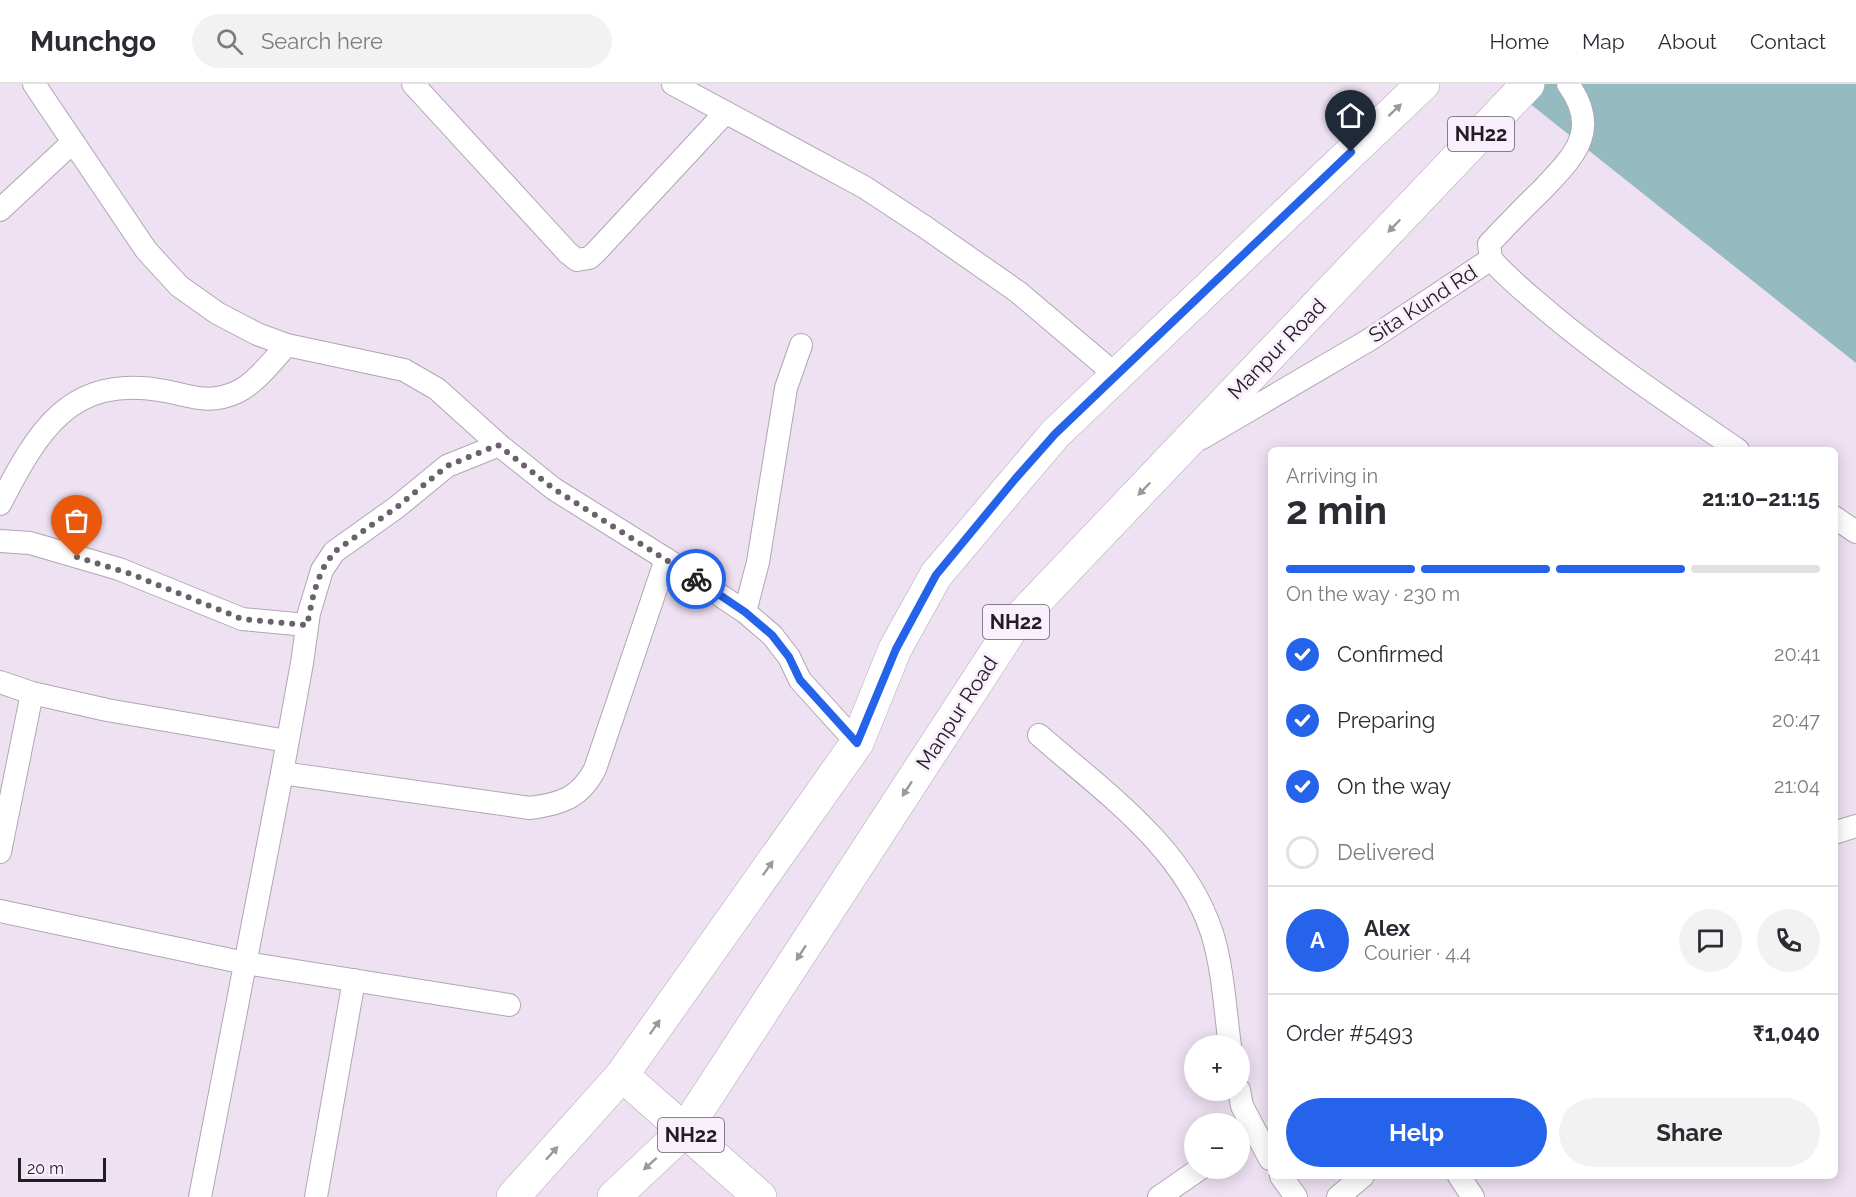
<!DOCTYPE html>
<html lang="en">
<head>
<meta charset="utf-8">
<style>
  body { margin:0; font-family:Raleway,sans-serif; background:#f2f2f3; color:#2b2b33; height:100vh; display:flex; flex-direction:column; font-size:22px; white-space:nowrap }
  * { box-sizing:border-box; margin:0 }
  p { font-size:20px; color:#7c7c81 }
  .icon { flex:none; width:33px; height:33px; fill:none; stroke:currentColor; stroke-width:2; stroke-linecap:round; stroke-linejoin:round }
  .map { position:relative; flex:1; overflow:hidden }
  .drawer { position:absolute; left:1268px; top:363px; width:570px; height:732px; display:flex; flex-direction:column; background:#fff; border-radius:9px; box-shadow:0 3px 15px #0003 }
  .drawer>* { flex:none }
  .fabs { position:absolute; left:1184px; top:951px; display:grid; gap:12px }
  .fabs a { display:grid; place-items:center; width:66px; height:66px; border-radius:50%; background:#fff; box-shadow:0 3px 15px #0003; font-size:30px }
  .scale { position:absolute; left:18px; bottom:15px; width:88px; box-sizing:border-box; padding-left:6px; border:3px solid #221d23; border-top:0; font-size:16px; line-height:21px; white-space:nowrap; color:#221d23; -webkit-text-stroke:4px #faeffd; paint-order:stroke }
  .pin { position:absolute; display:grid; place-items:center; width:51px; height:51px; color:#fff; margin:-62px -26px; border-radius:50% 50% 50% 0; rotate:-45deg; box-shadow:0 0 6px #0007 }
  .pin .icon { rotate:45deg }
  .courier { position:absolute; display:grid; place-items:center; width:60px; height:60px; margin:-30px; border:4px solid #2563eb; border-radius:50%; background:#fff; color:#222; box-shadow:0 2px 8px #0007 }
  .headline em { font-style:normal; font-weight:700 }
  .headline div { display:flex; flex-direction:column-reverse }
  .headline { display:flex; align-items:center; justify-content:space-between; height:102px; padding:0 18px }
  h1 { font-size:39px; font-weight:700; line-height:45px }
  .bar { display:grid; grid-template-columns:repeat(4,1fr); gap:9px 6px; align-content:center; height:72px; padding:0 18px }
  .bar i { height:8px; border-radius:4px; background:#e1e1e2 }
  .bar .on { background:#2563eb }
  .bar p { grid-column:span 4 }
  .line { display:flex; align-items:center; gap:15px; padding:0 18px; border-top:2px solid #e1e1e2 }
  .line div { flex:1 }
  .round { display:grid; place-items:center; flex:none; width:63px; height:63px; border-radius:32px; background:#f2f2f3 }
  ol { padding:0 18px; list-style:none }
  li { display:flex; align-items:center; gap:18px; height:66px }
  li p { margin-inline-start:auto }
  li .icon { padding:6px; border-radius:50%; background:#2563eb; color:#fff; stroke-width:4 }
  li:last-child { color:#7c7c81 }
  li i { width:33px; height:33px; border:3px solid #e1e1e2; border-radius:50% }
  .primary-button { display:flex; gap:12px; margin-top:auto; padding:12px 18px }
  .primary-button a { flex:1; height:69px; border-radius:36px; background:#2563eb; color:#fff; font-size:24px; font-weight:700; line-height:69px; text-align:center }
  .primary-button a+a { background:#f2f2f3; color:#2b2b33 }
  header { display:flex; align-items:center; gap:36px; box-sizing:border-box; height:84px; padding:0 30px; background:#fff; border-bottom:2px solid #e1e1e2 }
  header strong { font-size:28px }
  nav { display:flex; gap:33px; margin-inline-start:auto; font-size:21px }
  .search { width:420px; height:54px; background:#f2f2f3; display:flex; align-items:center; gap:15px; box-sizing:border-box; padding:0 21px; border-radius:33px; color:#7c7c81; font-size:22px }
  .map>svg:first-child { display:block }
  .water { fill:#95bac0 }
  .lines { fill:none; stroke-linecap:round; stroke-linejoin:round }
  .street-casing { stroke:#b1a5b5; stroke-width:24 }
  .primary-casing { stroke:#b1a5b5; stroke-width:34 }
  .street { stroke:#fff; stroke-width:22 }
  .primary { stroke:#fff; stroke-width:33 }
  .oneway { fill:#9c999c }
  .done { stroke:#69626b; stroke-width:6; stroke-dasharray:0 10.8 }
  .route { stroke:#2563eb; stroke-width:8 }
  .labels { text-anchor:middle; stroke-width:6; stroke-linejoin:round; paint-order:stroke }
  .shield { fill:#faeffd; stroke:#635c64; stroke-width:1.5 }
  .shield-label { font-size:20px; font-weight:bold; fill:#221d23 }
  .street-label { font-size:21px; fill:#221d23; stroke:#faeffd }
</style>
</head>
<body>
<header>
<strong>Munchgo</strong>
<div class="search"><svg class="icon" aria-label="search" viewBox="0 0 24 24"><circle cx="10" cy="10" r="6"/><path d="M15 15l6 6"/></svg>Search here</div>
<nav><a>Home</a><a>Map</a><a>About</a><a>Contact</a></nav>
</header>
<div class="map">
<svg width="1856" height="1113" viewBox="0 0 1856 1113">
  <rect width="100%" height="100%" fill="#eee1f2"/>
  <polygon class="water" points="1505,0 1856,0 1856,279"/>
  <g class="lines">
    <g class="street-casing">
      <g id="street">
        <polyline points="34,0 146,166 179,202 217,229 257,250 287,261 404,286 437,305 499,361 554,405 666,475 745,528 772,551 789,573 800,596 857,659"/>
        <polyline points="413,0 568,169 577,176 589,174 595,169 725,29"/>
        <polyline points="673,0 864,103 925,143 1018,208 1116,291"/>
        <polyline points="0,126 73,58"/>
        <path d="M1491 175C1509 196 1530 212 1552 231 1611 280 1674 322 1738 366"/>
        <path d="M1491 175 1489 160C1506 142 1523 124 1541 107 1573 73 1602 47 1568 0"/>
        <polyline points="1202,354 1369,256 1491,175"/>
        <path d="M0 420C38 347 70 289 165 307 192 312 209 321 237 308 256 299 273 276 287 261"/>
        <polyline points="1834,433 1856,448"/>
        <polyline points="0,457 30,459 119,485 242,535 307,541"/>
        <polyline points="745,528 758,478 786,304 801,261"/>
        <polyline points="0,598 32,609 107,626 287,657"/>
        <path d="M1039 651C1104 708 1184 763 1212 849 1223 884 1225 925 1230 962"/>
        <path d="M282 689 530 724C561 720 580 714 595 685L666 475"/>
        <polyline points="1834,749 1856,742"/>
        <polyline points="0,768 32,609"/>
        <polyline points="0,827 245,879 509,921"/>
        <polyline points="1239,1006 1242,1022 1270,1075"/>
        <polyline points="1281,1092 1296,1113"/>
        <polyline points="1459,1092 1473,1113"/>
        <polyline points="200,1113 282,689 302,579 309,529 322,486 334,468 397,423 447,382 499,361"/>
        <polyline points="316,1113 354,896"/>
        <polyline points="1159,1113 1201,1084"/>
        <polyline points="1338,1113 1363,1092"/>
      </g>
    </g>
    <g class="primary-casing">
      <g id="primary">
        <polyline points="622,991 760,1113"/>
        <polyline points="513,1113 622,991 857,659 895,565 936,491 1055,350 1423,0"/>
        <polyline points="614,1113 685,1046 1015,539 1528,0"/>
      </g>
    </g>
    <use href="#street" class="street"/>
    <use href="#primary" class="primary"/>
  </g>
  <defs><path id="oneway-solid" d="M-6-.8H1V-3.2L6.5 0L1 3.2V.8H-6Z" transform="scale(1.5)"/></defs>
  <g class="oneway">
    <use href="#oneway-solid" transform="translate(1395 26) rotate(-43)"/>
    <use href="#oneway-solid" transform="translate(1394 142) rotate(134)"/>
    <use href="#oneway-solid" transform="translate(1144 405) rotate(134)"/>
    <use href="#oneway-solid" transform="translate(907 705) rotate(123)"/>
    <use href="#oneway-solid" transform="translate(768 784) rotate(-55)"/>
    <use href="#oneway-solid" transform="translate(801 869) rotate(123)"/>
    <use href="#oneway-solid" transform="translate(655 943) rotate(-55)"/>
    <use href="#oneway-solid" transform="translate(552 1069) rotate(-48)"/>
    <use href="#oneway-solid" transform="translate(650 1080) rotate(138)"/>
  </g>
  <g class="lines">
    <polyline class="done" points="77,473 131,490 242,535 307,541 314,508 322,486 334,468 397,423 447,382 498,361 554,405 696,495"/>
    <polyline class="route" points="696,495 745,528 772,551 789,573 800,596 857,659 896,565 936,491 1016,394 1055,350 1101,306 1351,68"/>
  </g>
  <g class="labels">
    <g class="shield">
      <rect x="1448" y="33" width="66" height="34" rx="4.5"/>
      <rect x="983" y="521" width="66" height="34" rx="4.5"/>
      <rect x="658" y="1034" width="66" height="34" rx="4.5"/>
    </g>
    <g class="shield-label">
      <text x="1481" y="57">NH22</text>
      <text x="1016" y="545">NH22</text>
      <text x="691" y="1058">NH22</text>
    </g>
    <g class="street-label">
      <text transform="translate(1423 220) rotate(-33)" y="7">Sita Kund Rd</text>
      <text transform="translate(1277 265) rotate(-46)" y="7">Manpur Road</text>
      <text transform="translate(957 629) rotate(-57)" y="7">Manpur Road</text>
    </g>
  </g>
</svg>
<div class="fabs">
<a>+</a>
<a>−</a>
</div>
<div class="scale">20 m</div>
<div class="pin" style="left:77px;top:473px;background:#ea580c"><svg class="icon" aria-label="bag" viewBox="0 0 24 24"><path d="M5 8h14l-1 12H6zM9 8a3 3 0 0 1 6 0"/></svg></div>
<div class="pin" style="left:1351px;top:68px;background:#1f2937"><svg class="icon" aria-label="home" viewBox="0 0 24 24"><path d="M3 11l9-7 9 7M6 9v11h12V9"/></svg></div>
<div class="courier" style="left:696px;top:495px"><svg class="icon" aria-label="bike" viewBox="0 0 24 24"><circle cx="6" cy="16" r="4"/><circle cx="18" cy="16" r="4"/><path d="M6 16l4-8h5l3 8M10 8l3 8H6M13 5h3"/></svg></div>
<section class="drawer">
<div class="headline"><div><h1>2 min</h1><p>Arriving in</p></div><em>21:10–21:15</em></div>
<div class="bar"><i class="on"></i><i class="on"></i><i class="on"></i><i></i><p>On the way · 230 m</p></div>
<ol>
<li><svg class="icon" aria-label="check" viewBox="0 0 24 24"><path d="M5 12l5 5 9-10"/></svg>Confirmed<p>20:41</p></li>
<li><svg class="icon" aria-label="check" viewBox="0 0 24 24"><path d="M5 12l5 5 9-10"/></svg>Preparing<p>20:47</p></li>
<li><svg class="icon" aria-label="check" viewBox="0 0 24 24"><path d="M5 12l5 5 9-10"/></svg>On the way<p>21:04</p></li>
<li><i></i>Delivered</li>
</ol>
<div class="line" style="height:108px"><b class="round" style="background:#2563eb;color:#fff">A</b><div><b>Alex</b><p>Courier · 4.4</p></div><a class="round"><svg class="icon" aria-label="chat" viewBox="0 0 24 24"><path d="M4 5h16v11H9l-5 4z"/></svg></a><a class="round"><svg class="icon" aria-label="phone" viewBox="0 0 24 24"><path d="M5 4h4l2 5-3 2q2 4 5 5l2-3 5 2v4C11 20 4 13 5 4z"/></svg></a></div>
<div class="line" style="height:78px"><div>Order #5493</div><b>₹1,040</b></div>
<div class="primary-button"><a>Help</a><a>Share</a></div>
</section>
</div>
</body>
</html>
